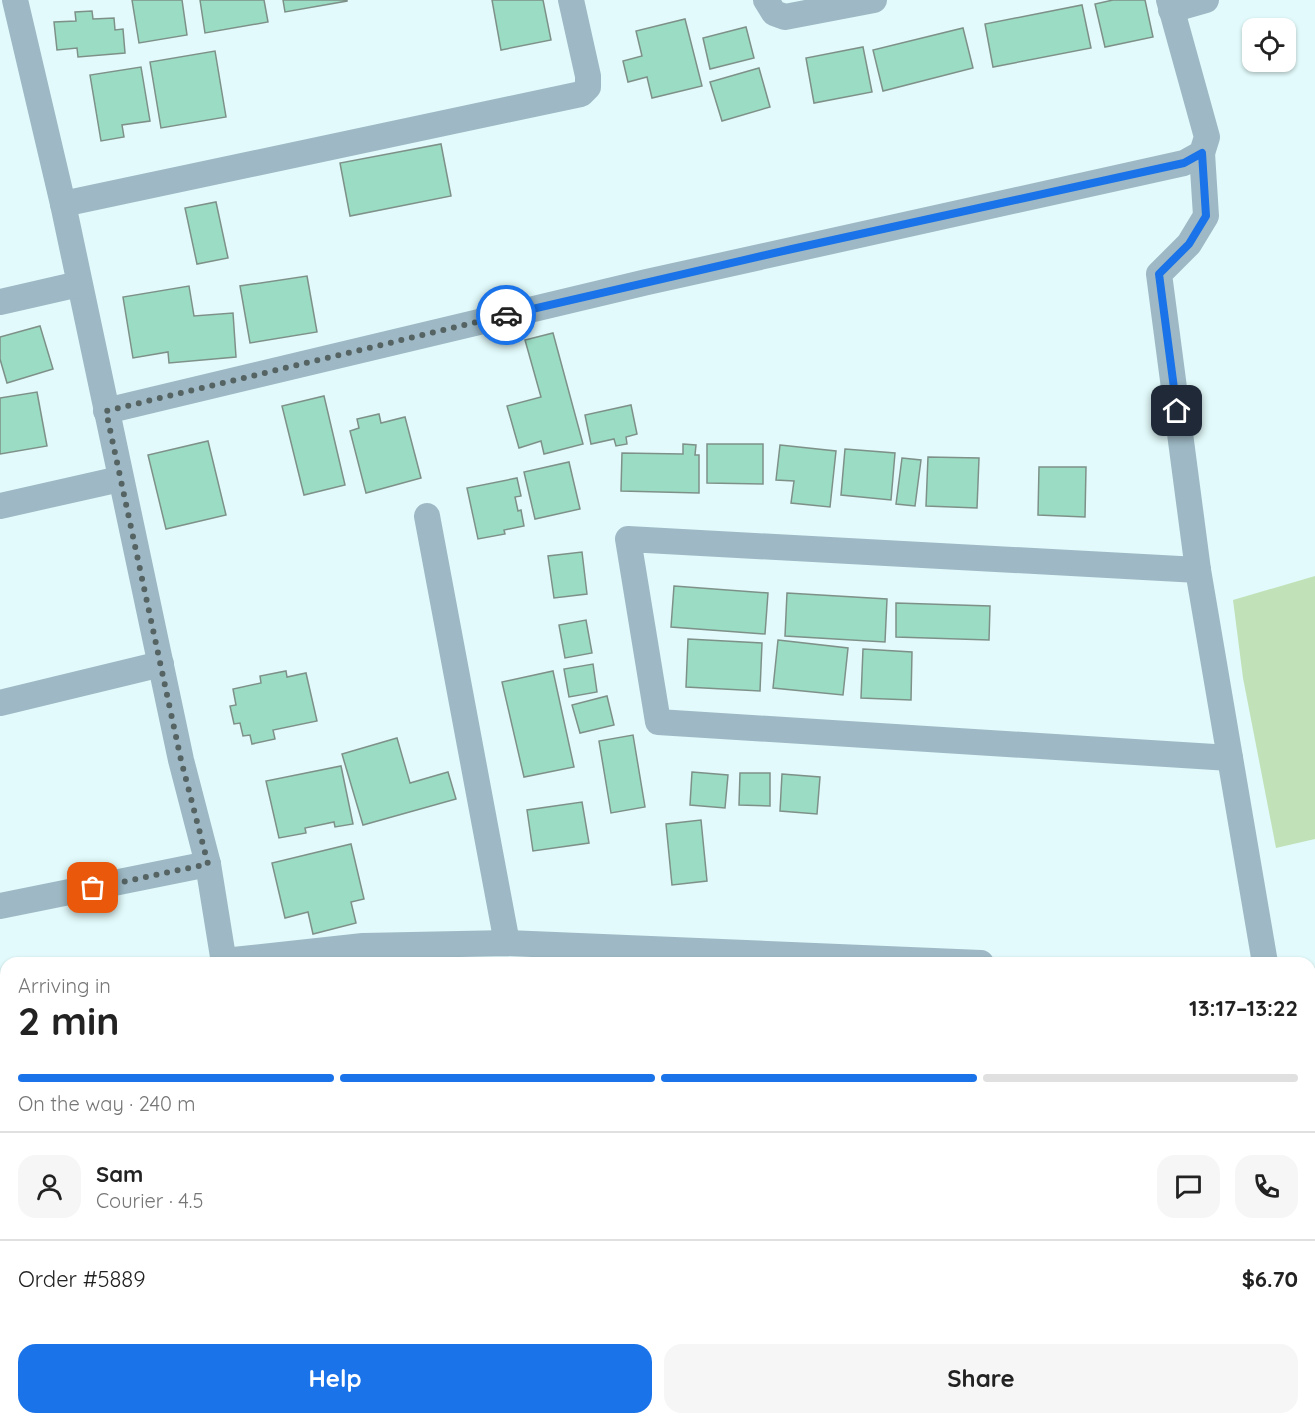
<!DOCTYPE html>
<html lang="en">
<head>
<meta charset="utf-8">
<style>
  body { margin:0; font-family:Quicksand,sans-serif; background:#f6f6f6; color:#222; height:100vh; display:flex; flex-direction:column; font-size:22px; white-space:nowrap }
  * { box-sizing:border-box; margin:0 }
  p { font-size:20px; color:#767676 }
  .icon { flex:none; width:33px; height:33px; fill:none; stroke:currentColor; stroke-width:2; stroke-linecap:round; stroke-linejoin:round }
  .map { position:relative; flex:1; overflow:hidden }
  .drawer { position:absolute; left:0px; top:957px; width:1316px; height:468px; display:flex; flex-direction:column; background:#fff; border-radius:18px 18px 0 0; box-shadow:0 2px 4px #0004 }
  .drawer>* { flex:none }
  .tools { position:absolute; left:1242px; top:18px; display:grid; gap:12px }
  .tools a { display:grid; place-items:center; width:54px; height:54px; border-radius:12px; background:#fff; box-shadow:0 2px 4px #0004; font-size:30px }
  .pin { position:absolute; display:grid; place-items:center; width:51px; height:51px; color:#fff; margin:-26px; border-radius:12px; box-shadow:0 3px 9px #0006 }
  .courier { position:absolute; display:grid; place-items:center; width:60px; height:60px; margin:-30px; border:4px solid #1a73e8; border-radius:50%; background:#fff; color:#222; box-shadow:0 2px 8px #0007 }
  .head em { font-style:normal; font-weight:700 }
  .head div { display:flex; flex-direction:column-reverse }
  .head { display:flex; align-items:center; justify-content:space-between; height:102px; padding:0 18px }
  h1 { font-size:39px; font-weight:700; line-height:45px }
  .bar { display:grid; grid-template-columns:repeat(4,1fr); gap:9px 6px; align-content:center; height:72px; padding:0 18px }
  .bar i { height:8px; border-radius:4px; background:#e0e0e0 }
  .bar .on { background:#1a73e8 }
  .bar p { grid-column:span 4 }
  .line { display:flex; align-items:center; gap:15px; padding:0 18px; border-top:2px solid #e0e0e0 }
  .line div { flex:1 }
  .round { display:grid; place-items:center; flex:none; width:63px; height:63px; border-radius:18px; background:#f6f6f6 }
  .action { display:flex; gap:12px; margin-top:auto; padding:12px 18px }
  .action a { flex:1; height:69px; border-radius:18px; background:#1a73e8; color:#fff; font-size:24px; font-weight:700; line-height:69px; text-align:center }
  .action a+a { background:#f6f6f6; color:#222 }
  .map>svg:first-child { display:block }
  .green { fill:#c1e2b9 }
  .building { fill:#9bddc4; stroke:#7e9189; stroke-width:1.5 }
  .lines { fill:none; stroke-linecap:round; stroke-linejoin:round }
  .lane { stroke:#9eb9c5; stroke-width:12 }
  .street { stroke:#9eb9c5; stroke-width:26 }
  .done { stroke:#556363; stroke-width:6; stroke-dasharray:0 10.8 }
  .route { stroke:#1a73e8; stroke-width:8 }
</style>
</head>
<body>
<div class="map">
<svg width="1315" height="1425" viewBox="0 0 1315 1425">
  <rect width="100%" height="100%" fill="#e2fafb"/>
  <polygon class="green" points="1315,576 1315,839 1276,848 1243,678 1233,600"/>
  <g class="building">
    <polygon points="132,0 182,0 187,35 139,43"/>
    <polygon points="200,0 264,0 268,22 205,33"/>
    <polygon points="283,0 347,0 347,1 285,12"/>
    <polygon points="492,0 543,0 551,40 501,50"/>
    <polygon points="1113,0 1145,0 1153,37 1105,47 1095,4"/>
    <polygon points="1082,5 1091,48 993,67 985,24"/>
    <polygon points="92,11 93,19 114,18 115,30 123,29 125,53 78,57 77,48 57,50 54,22 76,21 75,12"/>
    <polygon points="685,19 702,86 652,98 647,77 628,82 623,61 642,56 636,31"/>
    <polygon points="746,27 754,58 710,69 703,38"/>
    <polygon points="963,28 973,68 883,91 873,50"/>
    <polygon points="863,47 872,92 814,103 806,58"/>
    <polygon points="215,51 226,117 161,128 150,62"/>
    <polygon points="141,67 150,121 122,125 124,137 101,141 90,75"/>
    <polygon points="759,68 770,107 722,121 710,82"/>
    <polygon points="441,144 451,196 350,216 340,163"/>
    <polygon points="216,202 228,258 197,264 185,208"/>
    <polygon points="307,276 317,332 250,343 240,286"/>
    <polygon points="189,286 194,316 233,313 236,357 169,363 168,352 133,358 123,297"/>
    <polygon points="40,326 53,369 7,383 0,359 0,337"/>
    <polygon points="553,333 583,444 544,454 541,441 519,448 507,406 541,397 525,340"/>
    <polygon points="37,392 47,446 0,454 0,398"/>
    <polygon points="324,396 345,485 304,495 282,406"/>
    <polygon points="631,405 637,434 626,437 627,444 616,446 614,439 591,444 585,415"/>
    <polygon points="379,414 381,423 405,417 421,478 366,493 350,431 359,428 357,419"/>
    <polygon points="208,441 226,515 166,529 148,455"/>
    <polygon points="683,444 696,445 695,455 699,455 699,493 621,491 622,453 683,454"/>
    <polygon points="707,444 763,444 763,484 707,483"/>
    <polygon points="780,445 836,451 830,507 791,503 794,481 776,480"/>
    <polygon points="845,449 895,453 891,500 841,495"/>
    <polygon points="928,457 979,458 977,508 926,506"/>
    <polygon points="902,458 921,460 915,506 896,504"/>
    <polygon points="569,462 580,509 535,519 524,472"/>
    <polygon points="1039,467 1086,467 1085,517 1038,515"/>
    <polygon points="517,478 521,496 515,497 518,511 521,510 524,526 504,530 505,534 478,539 467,488"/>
    <polygon points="582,552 587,594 554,598 548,556"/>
    <polygon points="674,586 768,593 765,634 671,627"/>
    <polygon points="787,593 887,599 885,642 785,636"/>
    <polygon points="896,603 990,606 989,640 896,637"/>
    <polygon points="586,620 592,653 565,658 559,625"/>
    <polygon points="688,639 762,643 760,691 686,687"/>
    <polygon points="778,640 848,648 843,695 773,688"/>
    <polygon points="863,649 912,652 911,700 861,698"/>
    <polygon points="593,664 597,692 569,697 564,669"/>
    <polygon points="286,671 287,677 306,673 317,721 273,730 275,739 252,744 250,735 243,736 240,723 234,724 230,706 236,705 233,689 261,683 260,676"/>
    <polygon points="553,671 574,767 524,777 502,682"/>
    <polygon points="607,696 614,725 580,733 572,705"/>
    <polygon points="633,735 645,807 611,813 599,741"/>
    <polygon points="397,738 410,783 448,772 456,799 363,825 342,754"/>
    <polygon points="341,766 353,824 335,827 334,822 305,828 306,833 279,838 266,781"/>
    <polygon points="692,772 728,775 725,808 690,805"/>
    <polygon points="740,773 770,773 770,806 739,805"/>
    <polygon points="782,774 820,777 817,814 780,811"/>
    <polygon points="582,802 589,843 533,851 527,810"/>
    <polygon points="701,820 707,881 672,885 666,824"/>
    <polygon points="351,844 364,899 351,902 356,923 313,934 308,912 285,918 272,863"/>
  </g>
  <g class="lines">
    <polyline class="lane" points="0,1414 6,1386"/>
    <g class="street">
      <polyline points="15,0 63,204 181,760 208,864 224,963"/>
      <polyline points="766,0 774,13 785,17 874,0"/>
      <polyline points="1171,10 1206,0"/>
      <polyline points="1202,153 1206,216 1189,244 1159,274 1198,570 1265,963"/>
      <polyline points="63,204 581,94 588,87 588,76 571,0"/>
      <polyline points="0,302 79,284"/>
      <polyline points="106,411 647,282 1184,163 1202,153 1207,137 1169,0"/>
      <polyline points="0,506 120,479"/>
      <polyline points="427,516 507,943"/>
      <polyline points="1198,570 628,539 658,722 1230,758"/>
      <polyline points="0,703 161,664"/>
      <polyline points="0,906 208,864"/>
      <polyline points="224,961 363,946 507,943 981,963"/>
      <polyline points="180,1425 181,1419"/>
    </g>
  </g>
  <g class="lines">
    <polyline class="done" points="93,888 208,864 181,760 106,411 506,315"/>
    <polyline class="route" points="506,315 792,249 1184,163 1202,153 1206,216 1189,244 1159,274 1177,411"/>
  </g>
</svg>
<div class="tools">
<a><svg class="icon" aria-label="locate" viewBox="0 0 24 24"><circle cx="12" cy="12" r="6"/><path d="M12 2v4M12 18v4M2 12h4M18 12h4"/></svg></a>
</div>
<div class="pin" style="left:93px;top:888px;background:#ea580c"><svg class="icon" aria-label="bag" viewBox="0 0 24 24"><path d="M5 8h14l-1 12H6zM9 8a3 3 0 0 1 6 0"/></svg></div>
<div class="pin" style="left:1177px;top:411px;background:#1f2937"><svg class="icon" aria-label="home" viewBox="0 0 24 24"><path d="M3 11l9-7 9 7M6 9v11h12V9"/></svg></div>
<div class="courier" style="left:506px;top:315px"><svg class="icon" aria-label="car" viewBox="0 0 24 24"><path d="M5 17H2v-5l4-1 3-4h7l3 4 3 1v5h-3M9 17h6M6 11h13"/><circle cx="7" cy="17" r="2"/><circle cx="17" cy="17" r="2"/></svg></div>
<section class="drawer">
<div class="head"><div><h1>2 min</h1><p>Arriving in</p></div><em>13:17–13:22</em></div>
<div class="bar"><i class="on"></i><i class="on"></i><i class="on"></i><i></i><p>On the way · 240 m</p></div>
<div class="line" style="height:108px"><a class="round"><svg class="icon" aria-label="person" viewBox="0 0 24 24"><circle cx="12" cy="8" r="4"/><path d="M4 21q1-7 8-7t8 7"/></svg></a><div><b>Sam</b><p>Courier · 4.5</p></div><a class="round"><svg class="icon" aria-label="chat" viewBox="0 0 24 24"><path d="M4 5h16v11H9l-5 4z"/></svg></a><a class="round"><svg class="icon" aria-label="phone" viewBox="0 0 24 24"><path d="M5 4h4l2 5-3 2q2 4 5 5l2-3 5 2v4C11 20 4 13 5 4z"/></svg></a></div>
<div class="line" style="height:78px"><div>Order #5889</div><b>$6.70</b></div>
<div class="action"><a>Help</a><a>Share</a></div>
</section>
</div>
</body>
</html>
